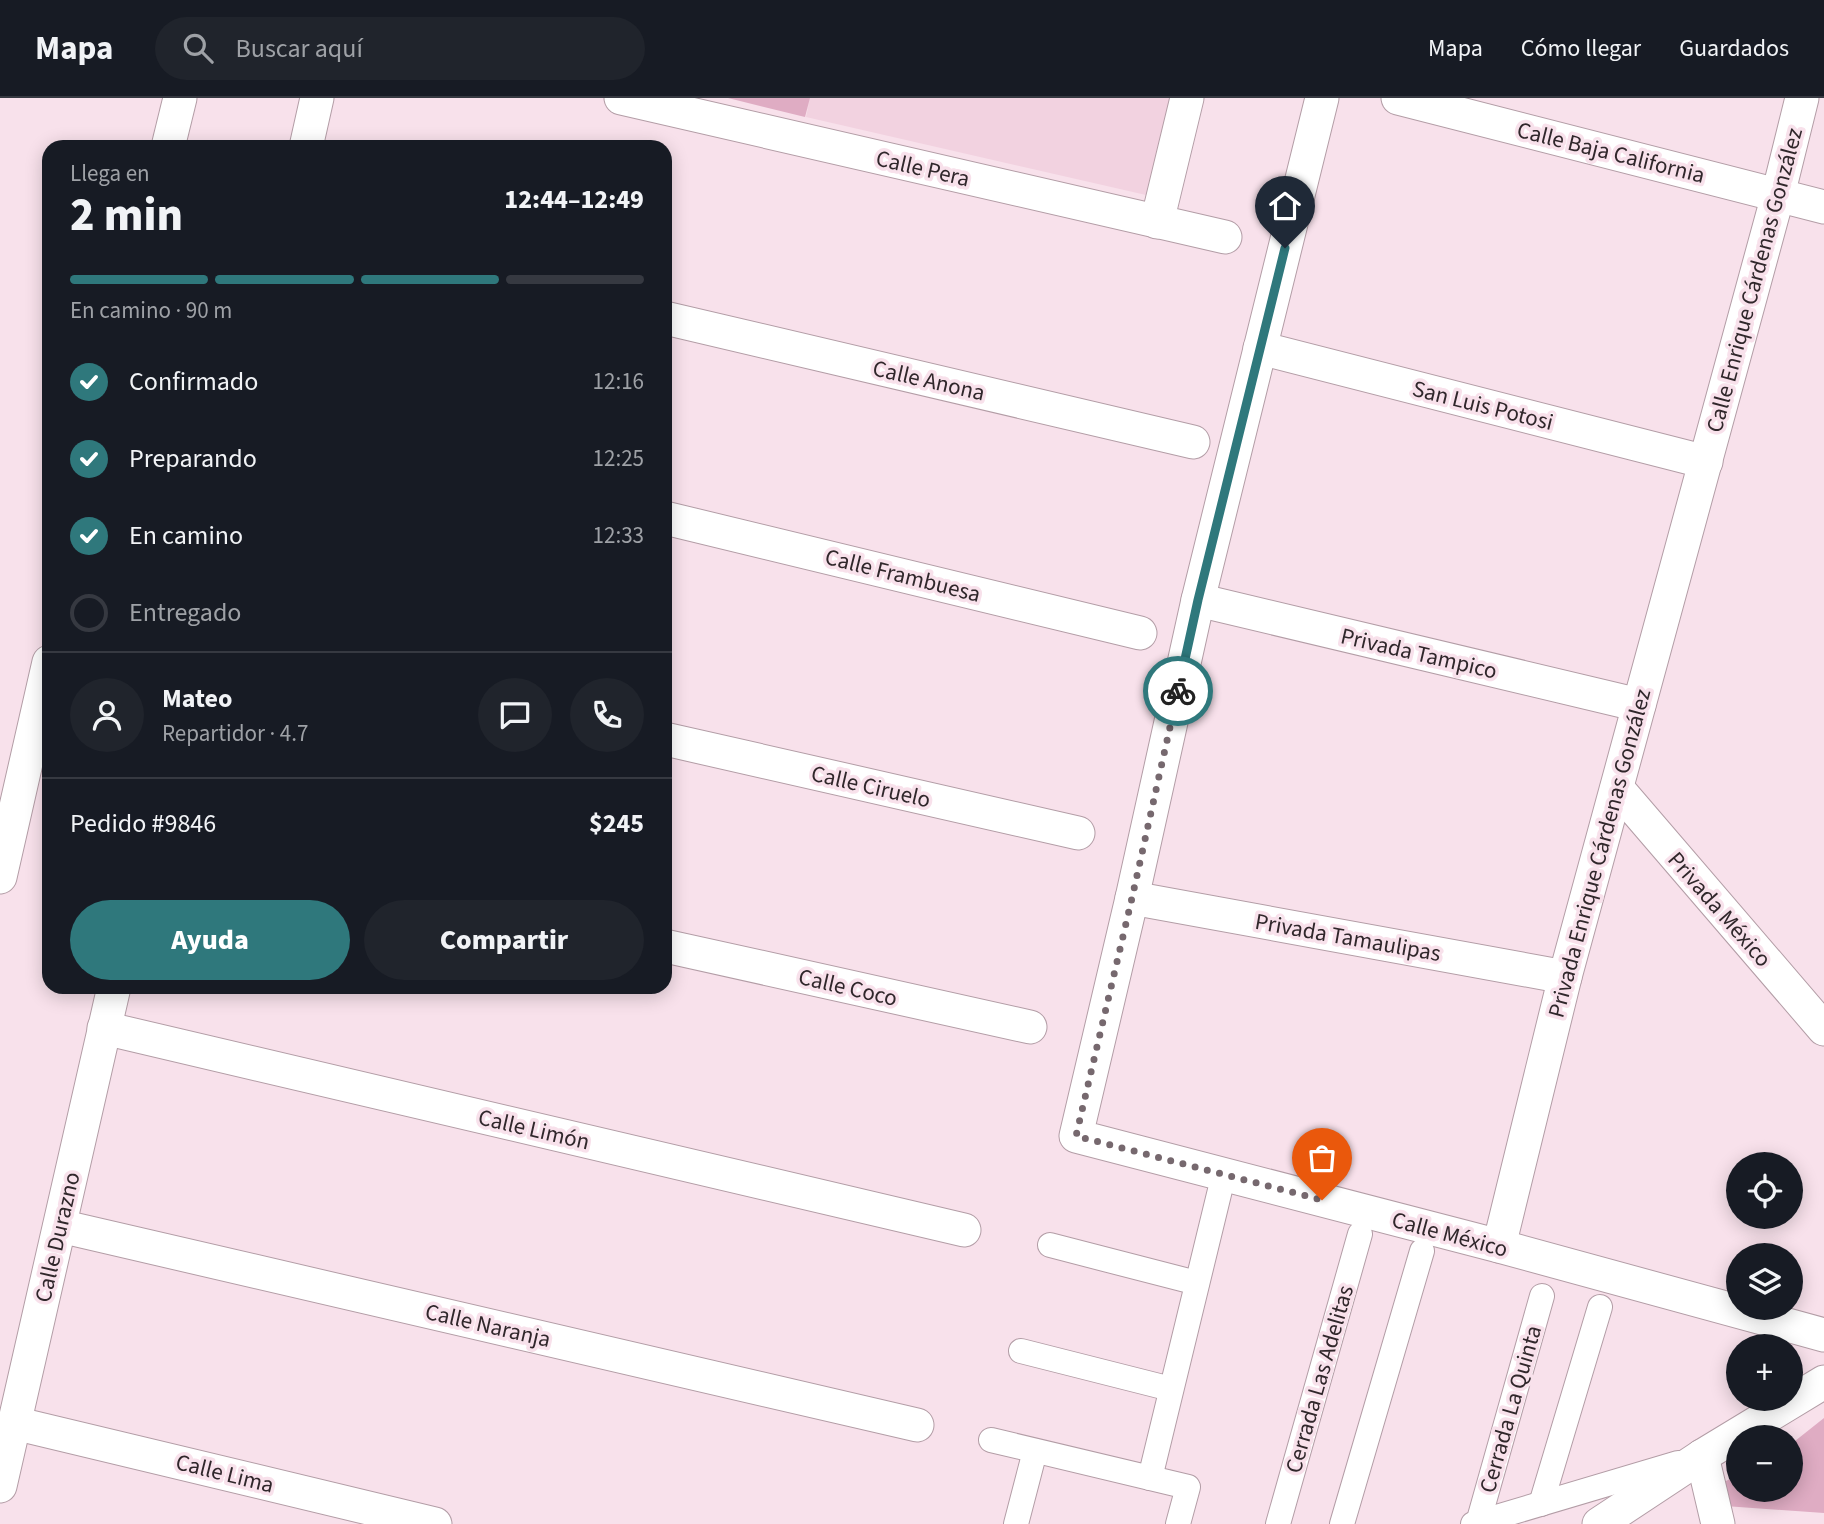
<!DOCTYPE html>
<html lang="es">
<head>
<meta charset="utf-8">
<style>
  body { margin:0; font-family:"Source Sans 3",sans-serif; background:#20242c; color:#f1f3f6; height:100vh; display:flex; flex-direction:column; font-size:26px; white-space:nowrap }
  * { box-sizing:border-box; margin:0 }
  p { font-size:23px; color:#9ea1a6 }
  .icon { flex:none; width:38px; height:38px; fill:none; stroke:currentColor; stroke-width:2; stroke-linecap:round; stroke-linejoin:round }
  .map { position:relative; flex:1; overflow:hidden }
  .drawer { position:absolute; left:42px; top:42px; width:630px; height:854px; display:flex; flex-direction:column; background:#171b24; border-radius:21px; box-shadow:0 4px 18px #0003 }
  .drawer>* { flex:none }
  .fabs { position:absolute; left:1726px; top:1054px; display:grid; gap:14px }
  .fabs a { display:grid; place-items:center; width:77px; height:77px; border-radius:50%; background:#171b24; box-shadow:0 4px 18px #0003; font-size:35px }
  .pin { position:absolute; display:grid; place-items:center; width:60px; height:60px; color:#fff; margin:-72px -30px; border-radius:50% 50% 50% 0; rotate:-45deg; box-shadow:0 0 7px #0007 }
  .pin .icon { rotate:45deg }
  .courier { position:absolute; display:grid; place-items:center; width:70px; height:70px; margin:-35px; border:5px solid #2f787c; border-radius:50%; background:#fff; color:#222; box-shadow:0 2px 9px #0007 }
  .head em { font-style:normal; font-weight:800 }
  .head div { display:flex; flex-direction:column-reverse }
  .head { display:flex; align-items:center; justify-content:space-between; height:119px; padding:0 28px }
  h1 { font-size:46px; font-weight:800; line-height:52px }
  .bar { display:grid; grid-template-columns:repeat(4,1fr); gap:10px 7px; align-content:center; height:84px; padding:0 28px }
  .bar i { height:9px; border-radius:5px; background:#363941 }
  .bar .current { background:#2f787c }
  .bar p { grid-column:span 4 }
  .line { display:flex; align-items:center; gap:18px; padding:0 28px; border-top:2px solid #363941 }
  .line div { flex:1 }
  .round { display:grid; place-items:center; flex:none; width:74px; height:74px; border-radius:37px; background:#20242c }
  ol { padding:0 28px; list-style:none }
  li { display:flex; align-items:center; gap:21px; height:77px }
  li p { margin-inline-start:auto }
  li .icon { padding:7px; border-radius:50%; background:#2f787c; color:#fff; stroke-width:4 }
  li:last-child { color:#9ea1a6 }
  li i { width:38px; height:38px; border:4px solid #363941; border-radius:50% }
  .primary-button { display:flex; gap:14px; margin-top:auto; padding:14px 28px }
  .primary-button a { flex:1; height:80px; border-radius:42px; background:#2f787c; color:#fff; font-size:28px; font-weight:800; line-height:80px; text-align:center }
  .primary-button a+a { background:#20242c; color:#f1f3f6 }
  header { display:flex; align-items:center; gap:42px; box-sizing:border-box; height:98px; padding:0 35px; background:#171b24; border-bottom:2px solid #363941 }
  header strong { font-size:33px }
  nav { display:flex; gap:38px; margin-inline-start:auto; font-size:24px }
  .search { width:490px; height:63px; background:#20242c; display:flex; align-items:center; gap:18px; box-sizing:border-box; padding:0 24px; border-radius:38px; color:#9ea1a6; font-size:26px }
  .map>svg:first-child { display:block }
  .built { fill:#f2d2e0 }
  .green { fill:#dfacc3 }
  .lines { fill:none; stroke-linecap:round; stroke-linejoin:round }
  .pedestrian-casing { stroke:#b39da6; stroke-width:26 }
  .minor-casing { stroke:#b39da6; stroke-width:35 }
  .pedestrian { stroke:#fff; stroke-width:24 }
  .minor { stroke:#fff; stroke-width:33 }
  .done { stroke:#76686e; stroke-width:7; stroke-dasharray:0 12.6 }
  .route { stroke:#2f787c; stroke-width:9 }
  .labels { text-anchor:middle; stroke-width:7; stroke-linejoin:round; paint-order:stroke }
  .street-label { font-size:23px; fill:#30272b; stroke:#f8e1eb }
</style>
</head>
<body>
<header>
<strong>Mapa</strong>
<div class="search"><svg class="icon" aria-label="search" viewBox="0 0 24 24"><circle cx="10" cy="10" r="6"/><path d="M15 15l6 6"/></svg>Buscar aquí</div>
<nav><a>Mapa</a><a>Cómo llegar</a><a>Guardados</a></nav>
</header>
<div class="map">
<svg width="1824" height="1426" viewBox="0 0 1824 1426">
  <rect width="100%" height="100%" fill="#f8e1eb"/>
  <polygon class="built" points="810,0 1171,0 1146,97 806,19"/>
  <g class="green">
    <polygon points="728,0 810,0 805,19"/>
    <polygon points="1824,1320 1824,1415 1725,1408 1722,1385 1738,1377 1738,1391 1790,1391 1790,1347"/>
  </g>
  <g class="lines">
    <g class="pedestrian-casing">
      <g id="pedestrian">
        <polyline points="1050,1147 1197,1185"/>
        <polyline points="1021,1253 1171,1291"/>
        <polyline points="991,1342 1188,1389 1178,1426"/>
        <polyline points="1150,1380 1220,1092"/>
        <polyline points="1541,1406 1600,1209"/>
        <polyline points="1478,1425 1542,1198"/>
        <polyline points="1016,1426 1035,1353"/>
        <polyline points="1278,1426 1360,1136"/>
        <polyline points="1342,1426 1422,1153"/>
        <polyline points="1473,1426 1678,1365"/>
      </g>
    </g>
    <g class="minor-casing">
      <g id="minor">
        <polyline points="621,0 1225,139"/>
        <polyline points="1322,0 1198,502 1132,800 1076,1038 1499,1148 1824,1237"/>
        <polyline points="1398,0 1824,109"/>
        <polyline points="168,49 180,0"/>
        <polyline points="306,49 317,0"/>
        <polyline points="1157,124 1187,0"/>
        <polyline points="665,220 1193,344"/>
        <polyline points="1260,250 1706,364"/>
        <polyline points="665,420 1140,535"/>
        <polyline points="1198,502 1639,607"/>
        <polyline points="665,641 1078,735"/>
        <polyline points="1617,690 1824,931"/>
        <polyline points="0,779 49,564"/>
        <polyline points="1132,800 1565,879"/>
        <polyline points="665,848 1030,929"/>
        <polyline points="104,930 964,1132"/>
        <polyline points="60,1128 917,1327"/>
        <polyline points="1499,1148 1565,879 1778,97 1802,0"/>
        <polyline points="14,1325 435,1426"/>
        <polyline points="1702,1358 1718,1426"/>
        <polyline points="0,1388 114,889"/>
        <polyline points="1599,1426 1702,1358 1824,1284"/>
      </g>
    </g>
    <use href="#pedestrian" class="pedestrian"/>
    <use href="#minor" class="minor"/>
  </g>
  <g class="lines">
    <polyline class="done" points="1178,593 1132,800 1076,1038 1322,1102"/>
    <polyline class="route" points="1178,593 1198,502 1285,150"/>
  </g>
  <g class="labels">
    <g class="street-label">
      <text transform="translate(1611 54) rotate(14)" y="8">Calle Baja California</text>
      <text transform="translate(923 70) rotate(13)" y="8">Calle Pera</text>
      <text transform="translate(1754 182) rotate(-75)" y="8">Calle Enrique Cárdenas González</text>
      <text transform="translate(929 282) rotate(13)" y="8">Calle Anona</text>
      <text transform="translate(1483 307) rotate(14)" y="8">San Luis Potosi</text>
      <text transform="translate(903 477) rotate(14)" y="8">Calle Frambuesa</text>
      <text transform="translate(1419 555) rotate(13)" y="8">Privada Tampico</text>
      <text transform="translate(871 688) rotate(13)" y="8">Calle Ciruelo</text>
      <text transform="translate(1599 755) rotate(-75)" y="8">Privada Enrique Cárdenas González</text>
      <text transform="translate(1720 811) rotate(49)" y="8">Privada México</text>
      <text transform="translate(1348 839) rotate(10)" y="8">Privada Tamaulipas</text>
      <text transform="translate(848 889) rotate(13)" y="8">Calle Coco</text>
      <text transform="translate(534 1031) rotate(13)" y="8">Calle Limón</text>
      <text transform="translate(1450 1136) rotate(15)" y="8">Calle México</text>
      <text transform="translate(57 1139) rotate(-77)" y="8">Calle Durazno</text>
      <text transform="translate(488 1227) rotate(13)" y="8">Calle Naranja</text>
      <text transform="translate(1319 1281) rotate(-74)" y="8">Cerrada Las Adelitas</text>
      <text transform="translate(1510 1311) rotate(-74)" y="8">Cerrada La Quinta</text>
      <text transform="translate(225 1375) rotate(14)" y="8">Calle Lima</text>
    </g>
  </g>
</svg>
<div class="fabs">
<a><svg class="icon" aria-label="locate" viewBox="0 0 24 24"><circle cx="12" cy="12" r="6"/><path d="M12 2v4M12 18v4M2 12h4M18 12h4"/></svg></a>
<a><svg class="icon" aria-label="layers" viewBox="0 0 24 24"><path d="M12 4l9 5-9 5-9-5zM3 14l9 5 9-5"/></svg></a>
<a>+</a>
<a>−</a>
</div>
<div class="pin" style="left:1322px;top:1102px;background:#ea580c"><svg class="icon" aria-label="bag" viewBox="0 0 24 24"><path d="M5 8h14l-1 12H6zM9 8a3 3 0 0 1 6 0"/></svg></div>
<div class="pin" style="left:1285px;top:150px;background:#1f2937"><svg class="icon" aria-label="home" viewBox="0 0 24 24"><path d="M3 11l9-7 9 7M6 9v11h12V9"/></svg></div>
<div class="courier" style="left:1178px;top:593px"><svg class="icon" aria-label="bike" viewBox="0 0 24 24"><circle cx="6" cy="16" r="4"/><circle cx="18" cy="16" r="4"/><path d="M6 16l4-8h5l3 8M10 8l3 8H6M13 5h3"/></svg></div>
<section class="drawer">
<div class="head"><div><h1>2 min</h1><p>Llega en</p></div><em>12:44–12:49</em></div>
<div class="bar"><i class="current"></i><i class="current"></i><i class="current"></i><i></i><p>En camino · 90 m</p></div>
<ol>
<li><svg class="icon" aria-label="check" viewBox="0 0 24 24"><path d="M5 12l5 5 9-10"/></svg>Confirmado<p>12:16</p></li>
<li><svg class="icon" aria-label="check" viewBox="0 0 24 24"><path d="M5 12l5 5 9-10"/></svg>Preparando<p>12:25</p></li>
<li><svg class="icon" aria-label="check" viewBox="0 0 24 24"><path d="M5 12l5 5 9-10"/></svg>En camino<p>12:33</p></li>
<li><i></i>Entregado</li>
</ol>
<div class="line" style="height:126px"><a class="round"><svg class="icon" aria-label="person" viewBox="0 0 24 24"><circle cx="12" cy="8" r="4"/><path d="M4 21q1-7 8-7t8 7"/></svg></a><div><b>Mateo</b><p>Repartidor · 4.7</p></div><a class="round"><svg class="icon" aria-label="chat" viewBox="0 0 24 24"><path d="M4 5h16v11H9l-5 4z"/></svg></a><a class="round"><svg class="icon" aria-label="phone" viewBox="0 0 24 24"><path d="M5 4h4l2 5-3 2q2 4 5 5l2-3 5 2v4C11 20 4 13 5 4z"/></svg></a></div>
<div class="line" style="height:91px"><div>Pedido #9846</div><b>$245</b></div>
<div class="primary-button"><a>Ayuda</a><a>Compartir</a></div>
</section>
</div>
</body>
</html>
